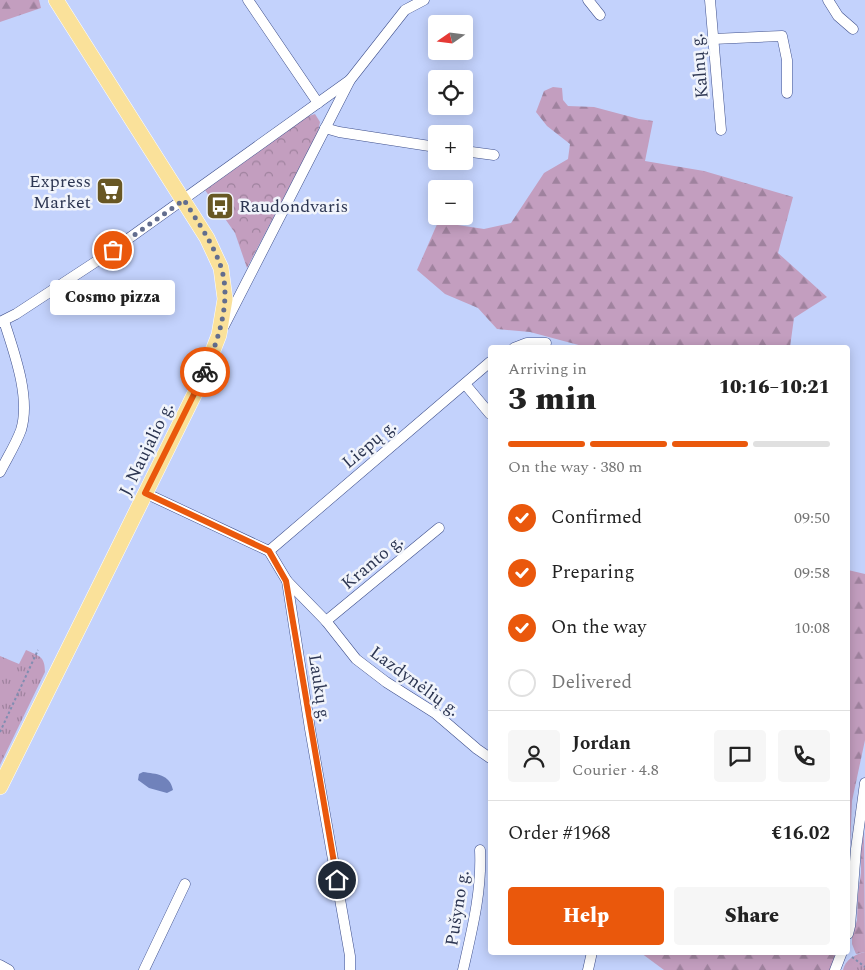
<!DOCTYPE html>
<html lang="en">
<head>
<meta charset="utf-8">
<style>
  body { margin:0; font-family:Spectral,serif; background:#f6f6f6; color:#222; height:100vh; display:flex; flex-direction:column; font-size:19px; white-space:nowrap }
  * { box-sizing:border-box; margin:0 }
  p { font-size:16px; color:#767676 }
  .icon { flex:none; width:28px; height:28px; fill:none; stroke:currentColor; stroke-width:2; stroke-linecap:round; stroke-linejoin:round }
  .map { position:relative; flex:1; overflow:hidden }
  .panel { position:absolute; left:488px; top:345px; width:362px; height:610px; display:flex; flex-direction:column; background:#fff; border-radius:5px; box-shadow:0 2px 12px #0003 }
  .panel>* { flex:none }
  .needle { width:32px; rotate:256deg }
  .fabs { position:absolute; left:428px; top:15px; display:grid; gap:10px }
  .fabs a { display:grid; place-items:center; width:45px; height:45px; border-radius:5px; background:#fff; box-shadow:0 2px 12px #0003; font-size:25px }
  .pin { position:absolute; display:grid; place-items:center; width:42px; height:42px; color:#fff; margin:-21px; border:2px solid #fff; border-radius:50%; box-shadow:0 1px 5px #0007 }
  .courier { position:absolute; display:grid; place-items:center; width:50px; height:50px; margin:-25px; border:4px solid #ea580c; border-radius:50%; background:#fff; color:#222; box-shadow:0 1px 6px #0007 }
  .bubble { position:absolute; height:35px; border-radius:5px; background:#fff; box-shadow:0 2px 12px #0003; font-size:16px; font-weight:800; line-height:35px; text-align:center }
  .overview em { font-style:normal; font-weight:800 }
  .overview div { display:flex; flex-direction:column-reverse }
  .overview { display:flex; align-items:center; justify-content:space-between; height:85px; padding:0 20px }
  h1 { font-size:32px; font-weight:800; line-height:38px }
  .bar { display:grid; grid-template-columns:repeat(4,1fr); gap:8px 5px; align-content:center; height:60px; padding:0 20px }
  .bar i { height:6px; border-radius:4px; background:#e0e0e0 }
  .bar .selected { background:#ea580c }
  .bar p { grid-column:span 4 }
  .line { display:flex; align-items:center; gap:12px; padding:0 20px; border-top:1px solid #e0e0e0 }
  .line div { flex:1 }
  .round { display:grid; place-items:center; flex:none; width:52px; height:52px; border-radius:5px; background:#f6f6f6 }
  ol { padding:0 20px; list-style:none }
  li { display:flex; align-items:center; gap:15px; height:55px }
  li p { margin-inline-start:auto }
  li .icon { padding:5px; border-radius:50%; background:#ea580c; color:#fff; stroke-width:4 }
  li:last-child { color:#767676 }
  li i { width:28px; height:28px; border:2px solid #e0e0e0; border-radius:50% }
  .action { display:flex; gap:10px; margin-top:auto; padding:10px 20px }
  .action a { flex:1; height:58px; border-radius:5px; background:#ea580c; color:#fff; font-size:20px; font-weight:800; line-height:58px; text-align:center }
  .action a+a { background:#f6f6f6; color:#222 }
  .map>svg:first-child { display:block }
  .grass { fill:url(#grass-tufts) }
  .forest { fill:url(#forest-firs) }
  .park { fill:url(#park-crowns) }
  .water { fill:#7082bb }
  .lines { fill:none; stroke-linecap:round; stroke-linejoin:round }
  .street-casing { stroke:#3f508c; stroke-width:11 }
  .primary-casing { stroke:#fff; stroke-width:16 }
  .path { stroke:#818db1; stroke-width:2; stroke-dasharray:2.5 2.5; stroke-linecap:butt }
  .street { stroke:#fff; stroke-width:10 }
  .primary { stroke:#fae19a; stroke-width:15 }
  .done { stroke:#626d8e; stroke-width:5; stroke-dasharray:0 9 }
  .route { stroke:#ea580c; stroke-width:6 }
  .labels { text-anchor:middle; stroke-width:5; stroke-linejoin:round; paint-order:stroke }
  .street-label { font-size:18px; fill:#2d3652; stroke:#f1f4fb }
  .poi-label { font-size:18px; fill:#2d3652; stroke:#f1f4fb; text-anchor:end }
</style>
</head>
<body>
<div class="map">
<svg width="865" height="970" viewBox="0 0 865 970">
  <defs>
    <pattern id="grass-tufts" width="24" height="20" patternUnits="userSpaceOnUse" patternTransform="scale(1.25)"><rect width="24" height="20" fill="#c39ebf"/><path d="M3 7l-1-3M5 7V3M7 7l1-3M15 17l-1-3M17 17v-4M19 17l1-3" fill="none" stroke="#9f829e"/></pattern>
    <pattern id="forest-firs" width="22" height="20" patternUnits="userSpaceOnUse" patternTransform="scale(1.25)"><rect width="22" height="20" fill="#c39ebf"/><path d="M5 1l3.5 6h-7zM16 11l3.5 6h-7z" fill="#9f829e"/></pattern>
    <pattern id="park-crowns" width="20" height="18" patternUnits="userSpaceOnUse" patternTransform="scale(1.25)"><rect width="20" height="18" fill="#c39ebf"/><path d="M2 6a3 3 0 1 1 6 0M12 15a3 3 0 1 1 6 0" fill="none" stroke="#9f829e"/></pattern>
  </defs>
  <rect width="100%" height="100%" fill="#c3d2fc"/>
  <g class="grass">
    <path d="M26 650C39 656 45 656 45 672L0 765V656L19 664Z"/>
    <path d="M865 952V970H843C845 960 855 954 865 952Z"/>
  </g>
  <g class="forest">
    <polygon points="0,0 39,0 41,8 0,22"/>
    <polygon points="553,87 562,88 563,100 568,106 594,107 639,119 653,121 645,161 704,171 793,197 778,253 827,297 794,318 790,347 586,347 530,332 497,329 478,308 445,294 417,270 438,222 484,229 511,223 544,173 568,159 570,144 547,126 536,112 544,91"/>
    <polygon points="848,570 865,574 865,740 852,801 848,895"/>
    <polygon points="864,832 865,952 856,954 852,944 852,937 857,920 858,894 861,873 861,849"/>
    <polygon points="641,953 838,953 831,970 664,970"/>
  </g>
  <polygon class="park" points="315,114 320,122 318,132 247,268 235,233 205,190 306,117"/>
  <path class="water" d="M143 772C156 774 170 774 173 790L167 793 149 788 138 780 139 774Z"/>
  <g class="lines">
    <g class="street-casing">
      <g id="street">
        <polyline points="248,0 318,103"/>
        <polyline points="588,0 600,15"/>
        <polyline points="710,0 721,130"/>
        <polyline points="828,0 838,16 853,29"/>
        <polyline points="713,39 782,36 787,60 787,93"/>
        <polyline points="325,128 339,132 436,147"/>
        <polyline points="464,151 494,155"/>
        <polyline points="0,322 16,314 100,259 350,80"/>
        <polyline points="224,326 350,80 405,10 424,0"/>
        <polyline points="514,348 527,343 546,343"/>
        <polyline points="465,384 490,414"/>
        <path d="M0 472C7 458 16 444 21 430 31 398 14 352 4 321"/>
        <polyline points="145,493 269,551 287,581 310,729 350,956 350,970"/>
        <polyline points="269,551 490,362"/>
        <polyline points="287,581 326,621 356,659 386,682 435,713 477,749 490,758"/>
        <polyline points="326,621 439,528"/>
        <polyline points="848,934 850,926 856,849 865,783"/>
        <polyline points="0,965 9,970"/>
        <polyline points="144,970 185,884"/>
        <path d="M463 970C472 930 482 891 480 850"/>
        <polyline points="588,970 592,952"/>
        <polyline points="835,970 842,952"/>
      </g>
    </g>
    <g class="primary-casing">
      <polyline id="primary" points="0,787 201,381 219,335 225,299 221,268 207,238 56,0"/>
    </g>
    <g class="path">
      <polyline points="0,732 38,650"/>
      <polyline points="852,957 865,967"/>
    </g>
    <use href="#street" class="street"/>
    <use href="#primary" class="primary"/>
  </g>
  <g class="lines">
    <path class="done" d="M113 250 184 200C197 221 213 243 221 267 232 302 218 339 205 372"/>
    <polyline class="route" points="205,372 145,493 269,551 286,581 337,880"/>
  </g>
  <defs>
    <g id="supermarket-square" transform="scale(1.4375)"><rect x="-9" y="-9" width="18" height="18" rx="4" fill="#685724" stroke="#f1f4fb"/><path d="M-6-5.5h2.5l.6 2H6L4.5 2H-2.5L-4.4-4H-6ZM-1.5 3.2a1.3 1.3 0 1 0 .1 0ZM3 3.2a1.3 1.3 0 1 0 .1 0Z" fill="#fff"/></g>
    <g id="bus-square" transform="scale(1.4375)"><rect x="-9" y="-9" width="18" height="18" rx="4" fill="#685724" stroke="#f1f4fb"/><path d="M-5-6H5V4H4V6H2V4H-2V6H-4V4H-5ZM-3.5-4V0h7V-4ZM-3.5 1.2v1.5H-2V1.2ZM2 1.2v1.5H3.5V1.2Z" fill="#fff"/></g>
  </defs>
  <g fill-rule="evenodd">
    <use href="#supermarket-square" x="110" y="191"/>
    <use href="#bus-square" x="220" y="206"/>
  </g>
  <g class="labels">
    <g class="street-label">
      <text transform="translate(699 66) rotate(-95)" y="6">Kalnų g.</text>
      <text transform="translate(369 444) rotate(-40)" y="6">Liepų g.</text>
      <text transform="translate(146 449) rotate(-64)" y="6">J. Naujalio g.</text>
      <text transform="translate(372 562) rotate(-40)" y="6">Kranto g.</text>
      <text transform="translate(415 681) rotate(36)" y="6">Lazdynėlių g.</text>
      <text transform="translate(320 688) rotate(81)" y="6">Laukų g.</text>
      <text transform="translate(457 908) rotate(-81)" y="6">Pušyno g.</text>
    </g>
    <g class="poi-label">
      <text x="91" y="187">Express<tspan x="91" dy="21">Market</tspan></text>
      <text x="239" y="212" text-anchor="start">Raudondvaris</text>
    </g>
  </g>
</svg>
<div class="fabs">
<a><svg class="needle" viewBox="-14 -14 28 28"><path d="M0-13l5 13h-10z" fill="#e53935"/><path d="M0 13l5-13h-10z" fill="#767676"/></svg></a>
<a><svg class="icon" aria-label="locate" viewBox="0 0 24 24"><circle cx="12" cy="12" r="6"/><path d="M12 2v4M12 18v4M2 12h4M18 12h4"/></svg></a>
<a>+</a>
<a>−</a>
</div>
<div class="pin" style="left:113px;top:250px;background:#ea580c"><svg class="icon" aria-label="bag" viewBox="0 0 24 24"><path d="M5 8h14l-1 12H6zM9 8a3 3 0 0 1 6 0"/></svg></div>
<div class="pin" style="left:337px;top:880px;background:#1f2937"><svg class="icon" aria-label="home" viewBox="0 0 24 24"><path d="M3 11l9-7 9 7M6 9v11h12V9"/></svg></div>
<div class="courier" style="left:205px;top:372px"><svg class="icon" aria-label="bike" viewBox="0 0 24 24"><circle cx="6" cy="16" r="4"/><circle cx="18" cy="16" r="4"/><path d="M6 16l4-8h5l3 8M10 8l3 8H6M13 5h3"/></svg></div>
<div class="bubble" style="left:50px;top:280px;width:125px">Cosmo pizza</div>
<section class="panel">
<div class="overview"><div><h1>3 min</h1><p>Arriving in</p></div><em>10:16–10:21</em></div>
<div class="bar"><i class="selected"></i><i class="selected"></i><i class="selected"></i><i></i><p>On the way · 380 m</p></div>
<ol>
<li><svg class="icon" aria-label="check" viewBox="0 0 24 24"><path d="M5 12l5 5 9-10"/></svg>Confirmed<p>09:50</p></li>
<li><svg class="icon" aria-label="check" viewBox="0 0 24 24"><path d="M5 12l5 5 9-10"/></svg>Preparing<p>09:58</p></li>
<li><svg class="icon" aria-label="check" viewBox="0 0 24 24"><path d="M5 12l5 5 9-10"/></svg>On the way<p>10:08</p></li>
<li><i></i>Delivered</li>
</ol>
<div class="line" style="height:90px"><a class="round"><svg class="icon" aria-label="person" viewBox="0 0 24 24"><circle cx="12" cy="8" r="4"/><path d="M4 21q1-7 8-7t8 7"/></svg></a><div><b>Jordan</b><p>Courier · 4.8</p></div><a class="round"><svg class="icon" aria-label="chat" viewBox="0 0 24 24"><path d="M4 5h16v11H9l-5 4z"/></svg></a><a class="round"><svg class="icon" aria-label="phone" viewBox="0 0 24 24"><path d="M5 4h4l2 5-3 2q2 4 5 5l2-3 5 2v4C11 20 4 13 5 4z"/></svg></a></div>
<div class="line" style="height:65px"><div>Order #1968</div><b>€16.02</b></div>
<div class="action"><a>Help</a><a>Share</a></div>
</section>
</div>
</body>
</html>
